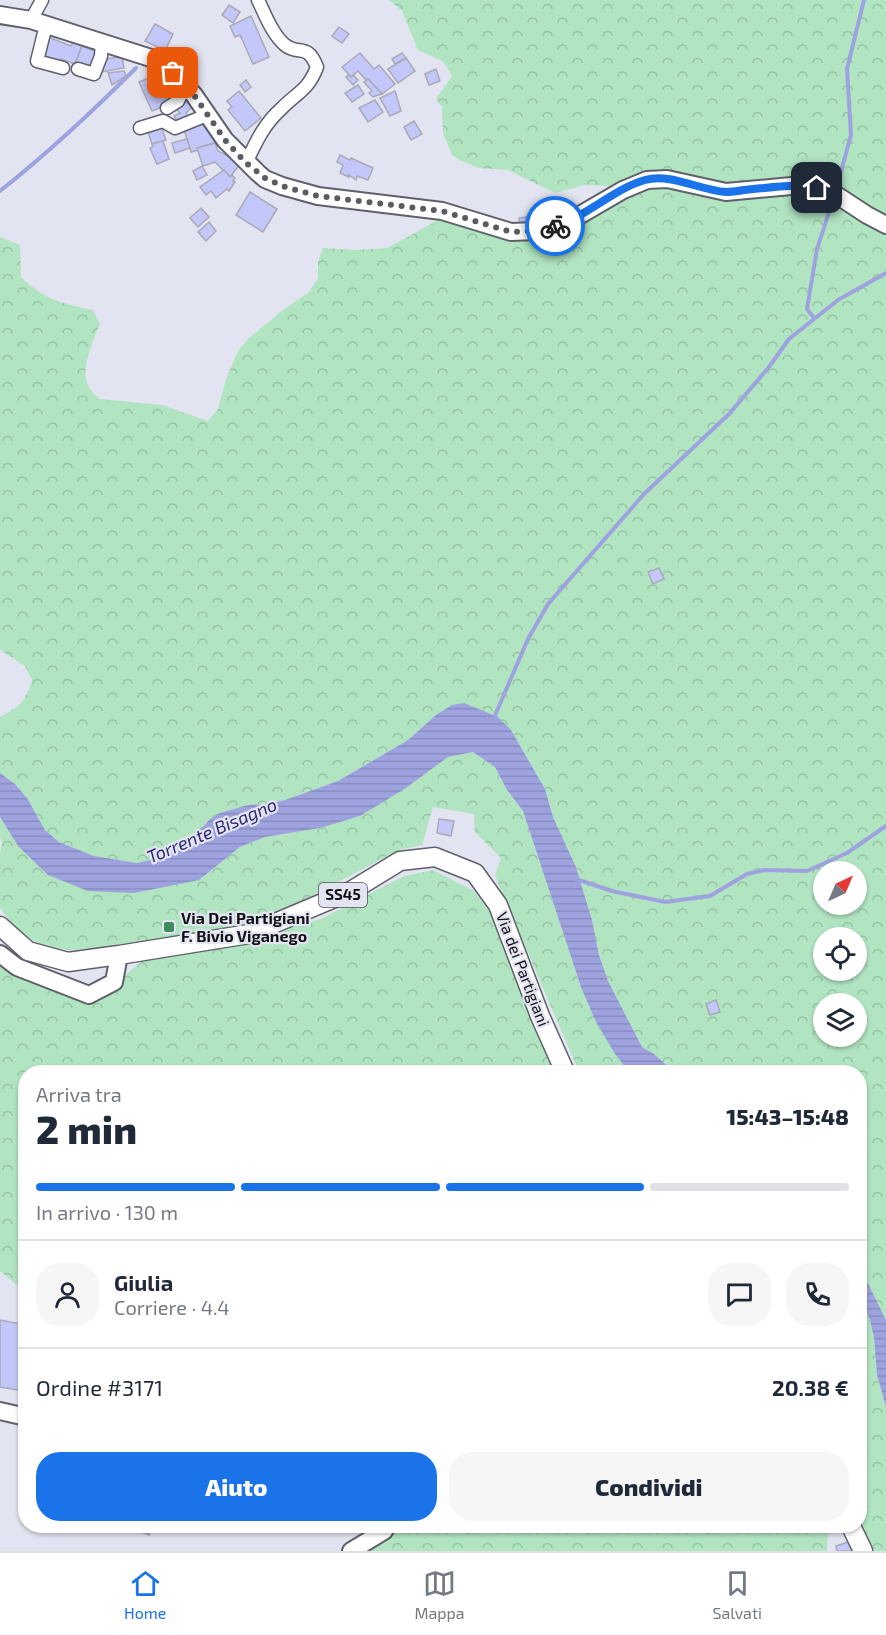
<!DOCTYPE html>
<html lang="it">
<head>
<meta charset="utf-8">
<style>
  body { margin:0; font-family:"Exo 2",sans-serif; background:#f6f6f7; color:#1f2937; height:100vh; display:flex; flex-direction:column; font-size:22px; white-space:nowrap }
  * { box-sizing:border-box; margin:0 }
  p { font-size:20px; color:#747a83 }
  .icon { flex:none; width:33px; height:33px; fill:none; stroke:currentColor; stroke-width:2; stroke-linecap:round; stroke-linejoin:round }
  .map { position:relative; flex:1; overflow:hidden }
  .drawer { position:absolute; left:18px; top:1065px; width:849px; height:468px; display:flex; flex-direction:column; background:#fff; border-radius:24px; box-shadow:0 2px 4px #0004 }
  .drawer>* { flex:none }
  .needle { width:39px; rotate:44deg }
  .buttons { position:absolute; left:813px; top:861px; display:grid; gap:12px }
  .buttons a { display:grid; place-items:center; width:54px; height:54px; border-radius:50%; background:#fff; box-shadow:0 2px 4px #0004; font-size:30px }
  .pin { position:absolute; display:grid; place-items:center; width:51px; height:51px; color:#fff; margin:-26px; border-radius:12px; box-shadow:0 3px 9px #0006 }
  .courier { position:absolute; display:grid; place-items:center; width:60px; height:60px; margin:-30px; border:4px solid #1a73e8; border-radius:50%; background:#fff; color:#222; box-shadow:0 2px 8px #0007 }
  .headline em { font-style:normal; font-weight:800 }
  .headline div { display:flex; flex-direction:column-reverse }
  .headline { display:flex; align-items:center; justify-content:space-between; height:102px; padding:0 18px }
  h1 { font-size:39px; font-weight:800; line-height:45px }
  .bar { display:grid; grid-template-columns:repeat(4,1fr); gap:9px 6px; align-content:center; height:72px; padding:0 18px }
  .bar i { height:8px; border-radius:4px; background:#e0e1e3 }
  .bar .active { background:#1a73e8 }
  .bar p { grid-column:span 4 }
  .line { display:flex; align-items:center; gap:15px; padding:0 18px; border-top:2px solid #e0e1e3 }
  .line div { flex:1 }
  .round { display:grid; place-items:center; flex:none; width:63px; height:63px; border-radius:24px; background:#f6f6f7 }
  .cta { display:flex; gap:12px; margin-top:auto; padding:12px 18px }
  .cta a { flex:1; height:69px; border-radius:24px; background:#1a73e8; color:#fff; font-size:24px; font-weight:800; line-height:69px; text-align:center }
  .cta a+a { background:#f6f6f7; color:#1f2937 }
  .tab-bar { display:flex; justify-content:space-around; align-items:center; height:84px; border-top:2px solid #e0e1e3; background:#fff; font-size:16px; color:#747a83 }
  .tab-bar a { display:grid; justify-items:center; gap:3px }
  .tab-bar .active { color:#1a73e8 }
  .map>svg:first-child { display:block }
  .forest { fill:url(#forest-crowns); fill-rule:evenodd }
  .water { fill:url(#water-rules) }
  .lines { fill:none; stroke-linecap:round; stroke-linejoin:round }
  .stream { stroke:#9ea3e0; stroke-width:4 }
  .building { fill:#c3c7fa; stroke:#a9aab6; stroke-width:1.5 }
  .street-casing { stroke:#5f606b; stroke-width:15 }
  .secondary-casing { stroke:#5f606b; stroke-width:20 }
  .primary-casing { stroke:#5f606b; stroke-width:21 }
  .street { stroke:#fff; stroke-width:12 }
  .secondary { stroke:#fff; stroke-width:16 }
  .primary { stroke:#fff; stroke-width:18 }
  .done { stroke:#5b5c63; stroke-width:6; stroke-dasharray:0 10.8 }
  .route { stroke:#1a73e8; stroke-width:8 }
  .poi-dot { fill:#3c8c5c; stroke:#e3e4f1; stroke-width:2 }
  .labels { text-anchor:middle; stroke-width:4.5; stroke-linejoin:round; paint-order:stroke }
  .shield { fill:#e3e4f1; stroke:#515158; stroke-width:1.5 }
  .shield-label { font-size:15px; font-weight:bold; fill:#121216 }
  .poi-label { font-size:16px; font-weight:bold; fill:#121216; stroke:#e3e4f1; text-anchor:start }
  .street-label { font-size:16px; fill:#121216; stroke:#e3e4f1 }
  .water-label { font-size:18px; font-style:italic; fill:#2e2971; stroke:#e3e4f1 }
</style>
</head>
<body>
<div class="map">
<svg width="886" height="1551" viewBox="0 0 886 1551">
  <defs>
    <pattern id="forest-crowns" width="20" height="18" patternUnits="userSpaceOnUse" patternTransform="scale(1.5)"><rect width="20" height="18" fill="#b1e4c1"/><path d="M2 6a3 3 0 1 1 6 0M12 15a3 3 0 1 1 6 0" fill="none" stroke="#97c3a5"/></pattern>
    <pattern id="water-rules" width="6" height="5" patternUnits="userSpaceOnUse" patternTransform="scale(1.5)"><rect width="6" height="5" fill="#9ea3e0"/><path d="M0 2.5h6" fill="none" stroke="#878bbf"/></pattern>
  </defs>
  <rect width="100%" height="100%" fill="#e3e4f1"/>
  <g class="forest">
    <polygon points="389,0 886,0 886,216 838,188 728,186 646,172 617,186 584,185 555,193 508,170 479,168 461,161 452,155 443,133 442,107 436,99 452,76 443,61 418,50 402,11"/>
    <path d="M666 187 726 200 802 194 829 199 863 222 886 234V1320L860 1267V1072H674L654 1054 642 1047 608 981 599 955 592 920 576 867 553 817 545 789 511 730 436 715 408 740 338 781 285 800 267 804 248 805 209 820 183 849 166 856 137 863 94 856 59 842 45 830 27 798 15 784 0 773V717C20 706 25 703 32 680L25 666 0 650V237L20 245 21 277C43 299 63 304 93 310L100 324C93 341 78 372 90 389 92 392 96 396 100 399L162 405 208 421 218 409 226 379 238 351 249 338 283 310 309 292 318 278V262L323 248 355 250 387 248 440 219 510 238 634 192 648 188ZM824 872H856V904H824ZM824 938H856V970H824ZM824 1004H856V1036H824Z"/>
    <polygon points="473,752 495,767 507,790 523,811 581,987 629,1072 579,1072 498,883 495,875 501,858 475,832 474,814 433,807 422,845 399,850 283,911 218,931 84,950 48,949 17,931 0,908 0,853 2,843 0,838 0,817 18,846 199,880 240,847 265,837 320,828 406,788 448,757"/>
    <polygon points="433,870 474,891 491,914 555,1072 26,1072 25,1292 0,1271 0,963 41,986 89,1003 107,996 124,976 145,959 258,937 323,918 404,876"/>
    <polygon points="860,1296 870,1320 874,1338 877,1375 886,1407 886,1551 874,1551 860,1520"/>
    <polygon points="398,1526 832,1526 828,1534 827,1551 362,1551"/>
  </g>
  <g class="water">
    <polygon points="464,703 498,717 511,730 545,789 553,817 576,867 592,920 599,955 608,981 642,1047 654,1054 674,1072 629,1072 615,1054 596,1022 581,987 523,811 507,790 495,767 473,752 448,757 406,788 360,816 320,828 265,837 240,847 199,880 134,893 88,891 48,875 18,846 0,817 0,773 15,784 27,798 45,830 59,842 94,856 137,863 166,856 183,849 209,820 220,813 248,805 267,804 285,800 338,781 408,740 436,715 452,705"/>
    <polygon points="860,1267 886,1320 886,1407 877,1375 874,1338 870,1320 860,1296"/>
  </g>
  <g class="lines">
    <g class="stream">
      <polyline points="836,190 851,135 847,69 864,0"/>
      <path d="M0 191C48 153 93 111 136 68"/>
      <polyline points="814,318 807,309 817,249 834,197"/>
      <polyline points="493,720 528,639 548,604 644,494 729,414 769,367 789,339 838,300 886,273"/>
      <polyline points="576,879 612,891 665,902 710,896 747,874 764,870 807,871 847,853 886,826"/>
    </g>
  </g>
  <g class="building">
    <polygon points="229,5 240,12 233,23 222,15"/>
    <polygon points="251,16 269,57 253,64 240,35 235,37 230,26"/>
    <polygon points="155,24 173,34 165,51 145,41"/>
    <polygon points="339,27 349,34 342,43 332,36"/>
    <polygon points="48,37 71,46 73,42 82,46 75,64 61,59 59,64 40,56"/>
    <polygon points="82,46 100,53 92,71 75,64"/>
    <polygon points="360,53 374,69 379,65 395,84 382,94 368,79 366,80 358,71 351,77 342,67"/>
    <polygon points="402,53 406,58 395,64 392,59"/>
    <polygon points="122,56 124,68 102,72 100,60"/>
    <polygon points="406,58 415,71 398,83 388,69"/>
    <polygon points="436,69 440,81 429,85 425,74"/>
    <polygon points="124,71 126,76 112,85 108,73"/>
    <polygon points="159,74 164,83 167,82 176,101 152,111 139,82"/>
    <polygon points="349,75 351,77 353,75 358,80 353,85 346,77"/>
    <polygon points="368,79 382,94 373,97 369,93 372,91 364,82"/>
    <polygon points="246,80 251,87 245,92 240,85"/>
    <polygon points="358,85 364,94 352,102 345,93"/>
    <polygon points="239,91 261,118 245,131 228,110 232,107 227,101"/>
    <polygon points="395,91 401,111 390,116 380,98"/>
    <polygon points="186,100 192,107 186,113 190,120 179,125 174,116 180,113 174,107"/>
    <polygon points="375,100 383,112 368,122 359,108"/>
    <polygon points="204,119 208,123 215,143 197,148 198,150 191,152 183,126"/>
    <polygon points="414,121 422,134 411,140 404,127"/>
    <polygon points="161,127 166,140 152,144 147,129"/>
    <polygon points="187,139 190,148 175,153 172,143"/>
    <polygon points="163,141 169,159 157,164 150,148 153,146 152,144"/>
    <polygon points="215,143 218,151 241,163 230,177 215,162 203,166 197,148"/>
    <polygon points="340,155 350,160 351,158 373,168 368,180 357,176 356,180 349,175 349,177 340,173 343,165 337,162"/>
    <polygon points="202,166 207,175 197,180 193,171"/>
    <polygon points="224,170 230,177 232,175 235,178 233,181 235,182 229,191 227,189 216,198 211,191 206,195 200,187"/>
    <polygon points="250,192 277,209 263,232 236,215"/>
    <polygon points="549,206 552,222 533,225 531,209"/>
    <polygon points="201,208 209,217 198,227 190,218"/>
    <polygon points="532,216 533,225 521,227 519,218"/>
    <polygon points="209,222 216,231 206,241 198,232"/>
    <polygon points="659,568 664,579 653,584 648,572"/>
    <polygon points="439,819 454,821 451,836 437,833"/>
    <polygon points="716,1000 720,1012 710,1015 706,1004"/>
    <polygon points="0,1320 26,1325 26,1379 23,1391 0,1387"/>
    <polygon points="130,1526 153,1526 149,1535 129,1527"/>
    <polygon points="851,1541 855,1551 837,1551 836,1546"/>
  </g>
  <g class="lines">
    <g class="street-casing">
      <g id="street">
        <polyline points="31,20 42,0"/>
        <polyline points="46,25 37,61 63,68"/>
        <polyline points="78,69 94,74 101,56 102,42"/>
        <polyline points="167,108 178,101 185,86"/>
        <polyline points="140,128 163,121 175,128 207,115"/>
        <path d="M246 163C255 144 264 124 280 110 296 93 308 91 317 67 307 42 299 56 285 45 272 34 265 14 258 0"/>
      </g>
    </g>
    <g class="secondary-casing">
      <g id="secondary">
        <polyline points="0,15 31,20 154,59 173,73 194,95 225,140 258,173 265,179 282,186 318,196 442,211 511,232 537,231 568,222 623,190 647,180 667,179 726,192 802,185 832,192 867,215 886,225"/>
        <polyline points="0,954 17,967 89,995 114,982 119,955"/>
        <polyline points="0,1411 26,1417"/>
        <polyline points="351,1551 384,1531 387,1526"/>
      </g>
    </g>
    <g class="primary-casing">
      <g id="primary">
        <polyline points="0,926 28,951 68,962 119,955 249,934 351,891 400,861 435,857 475,873 498,905 540,1016 565,1072"/>
        <polyline points="851,1526 863,1551"/>
      </g>
    </g>
    <use href="#street" class="street"/>
    <use href="#secondary" class="secondary"/>
    <use href="#primary" class="primary"/>
  </g>
  <g class="lines">
    <polyline class="done" points="173,73 194,95 225,140 246,163 265,178 282,186 318,196 442,211 511,232 537,231 555,226"/>
    <path class="route" d="M555 226C588 216 613 189 645 180 671 173 699 190 726 192 732 192 738 191 744 190 768 188 793 183 817 188"/>
  </g>
  <rect class="poi-dot" x="163" y="921" width="12" height="12" rx="3"/>
  <g class="labels">
    <rect class="shield" x="319" y="883" width="48" height="24" rx="4.5"/>
    <g class="shield-label">
      <text x="343" y="900">SS45</text>
    </g>
    <g class="poi-label">
      <text x="181" y="924">Via Dei Partigiani<tspan x="181" dy="18">F. Bivio Viganego</tspan></text>
    </g>
    <g class="street-label">
      <text transform="translate(523 969) rotate(69)" y="6">Via dei Partigiani</text>
    </g>
    <g class="water-label">
      <text transform="translate(212 831) rotate(-23)" y="6">Torrente Bisagno</text>
    </g>
  </g>
</svg>
<div class="buttons">
<a><svg class="needle" viewBox="-14 -14 28 28"><path d="M0-13l5 13h-10z" fill="#e53935"/><path d="M0 13l5-13h-10z" fill="#747a83"/></svg></a>
<a><svg class="icon" aria-label="locate" viewBox="0 0 24 24"><circle cx="12" cy="12" r="6"/><path d="M12 2v4M12 18v4M2 12h4M18 12h4"/></svg></a>
<a><svg class="icon" aria-label="layers" viewBox="0 0 24 24"><path d="M12 4l9 5-9 5-9-5zM3 14l9 5 9-5"/></svg></a>
</div>
<div class="pin" style="left:173px;top:73px;background:#ea580c"><svg class="icon" aria-label="bag" viewBox="0 0 24 24"><path d="M5 8h14l-1 12H6zM9 8a3 3 0 0 1 6 0"/></svg></div>
<div class="pin" style="left:817px;top:188px;background:#1f2937"><svg class="icon" aria-label="home" viewBox="0 0 24 24"><path d="M3 11l9-7 9 7M6 9v11h12V9"/></svg></div>
<div class="courier" style="left:555px;top:226px"><svg class="icon" aria-label="bike" viewBox="0 0 24 24"><circle cx="6" cy="16" r="4"/><circle cx="18" cy="16" r="4"/><path d="M6 16l4-8h5l3 8M10 8l3 8H6M13 5h3"/></svg></div>
<section class="drawer">
<div class="headline"><div><h1>2 min</h1><p>Arriva tra</p></div><em>15:43–15:48</em></div>
<div class="bar"><i class="active"></i><i class="active"></i><i class="active"></i><i></i><p>In arrivo · 130 m</p></div>
<div class="line" style="height:108px"><a class="round"><svg class="icon" aria-label="person" viewBox="0 0 24 24"><circle cx="12" cy="8" r="4"/><path d="M4 21q1-7 8-7t8 7"/></svg></a><div><b>Giulia</b><p>Corriere · 4.4</p></div><a class="round"><svg class="icon" aria-label="chat" viewBox="0 0 24 24"><path d="M4 5h16v11H9l-5 4z"/></svg></a><a class="round"><svg class="icon" aria-label="phone" viewBox="0 0 24 24"><path d="M5 4h4l2 5-3 2q2 4 5 5l2-3 5 2v4C11 20 4 13 5 4z"/></svg></a></div>
<div class="line" style="height:78px"><div>Ordine #3171</div><b>20.38 €</b></div>
<div class="cta"><a>Aiuto</a><a>Condividi</a></div>
</section>
</div>
<nav class="tab-bar">
<a class="active"><svg class="icon" aria-label="home" viewBox="0 0 24 24"><path d="M3 11l9-7 9 7M6 9v11h12V9"/></svg>Home</a>
<a><svg class="icon" aria-label="map" viewBox="0 0 24 24"><path d="M3 6l6-2 6 2 6-2v14l-6 2-6-2-6 2zM9 4v14M15 6v14"/></svg>Mappa</a>
<a><svg class="icon" aria-label="saved" viewBox="0 0 24 24"><path d="M7 4h10v16l-5-4-5 4z"/></svg>Salvati</a>
</nav>
</body>
</html>
